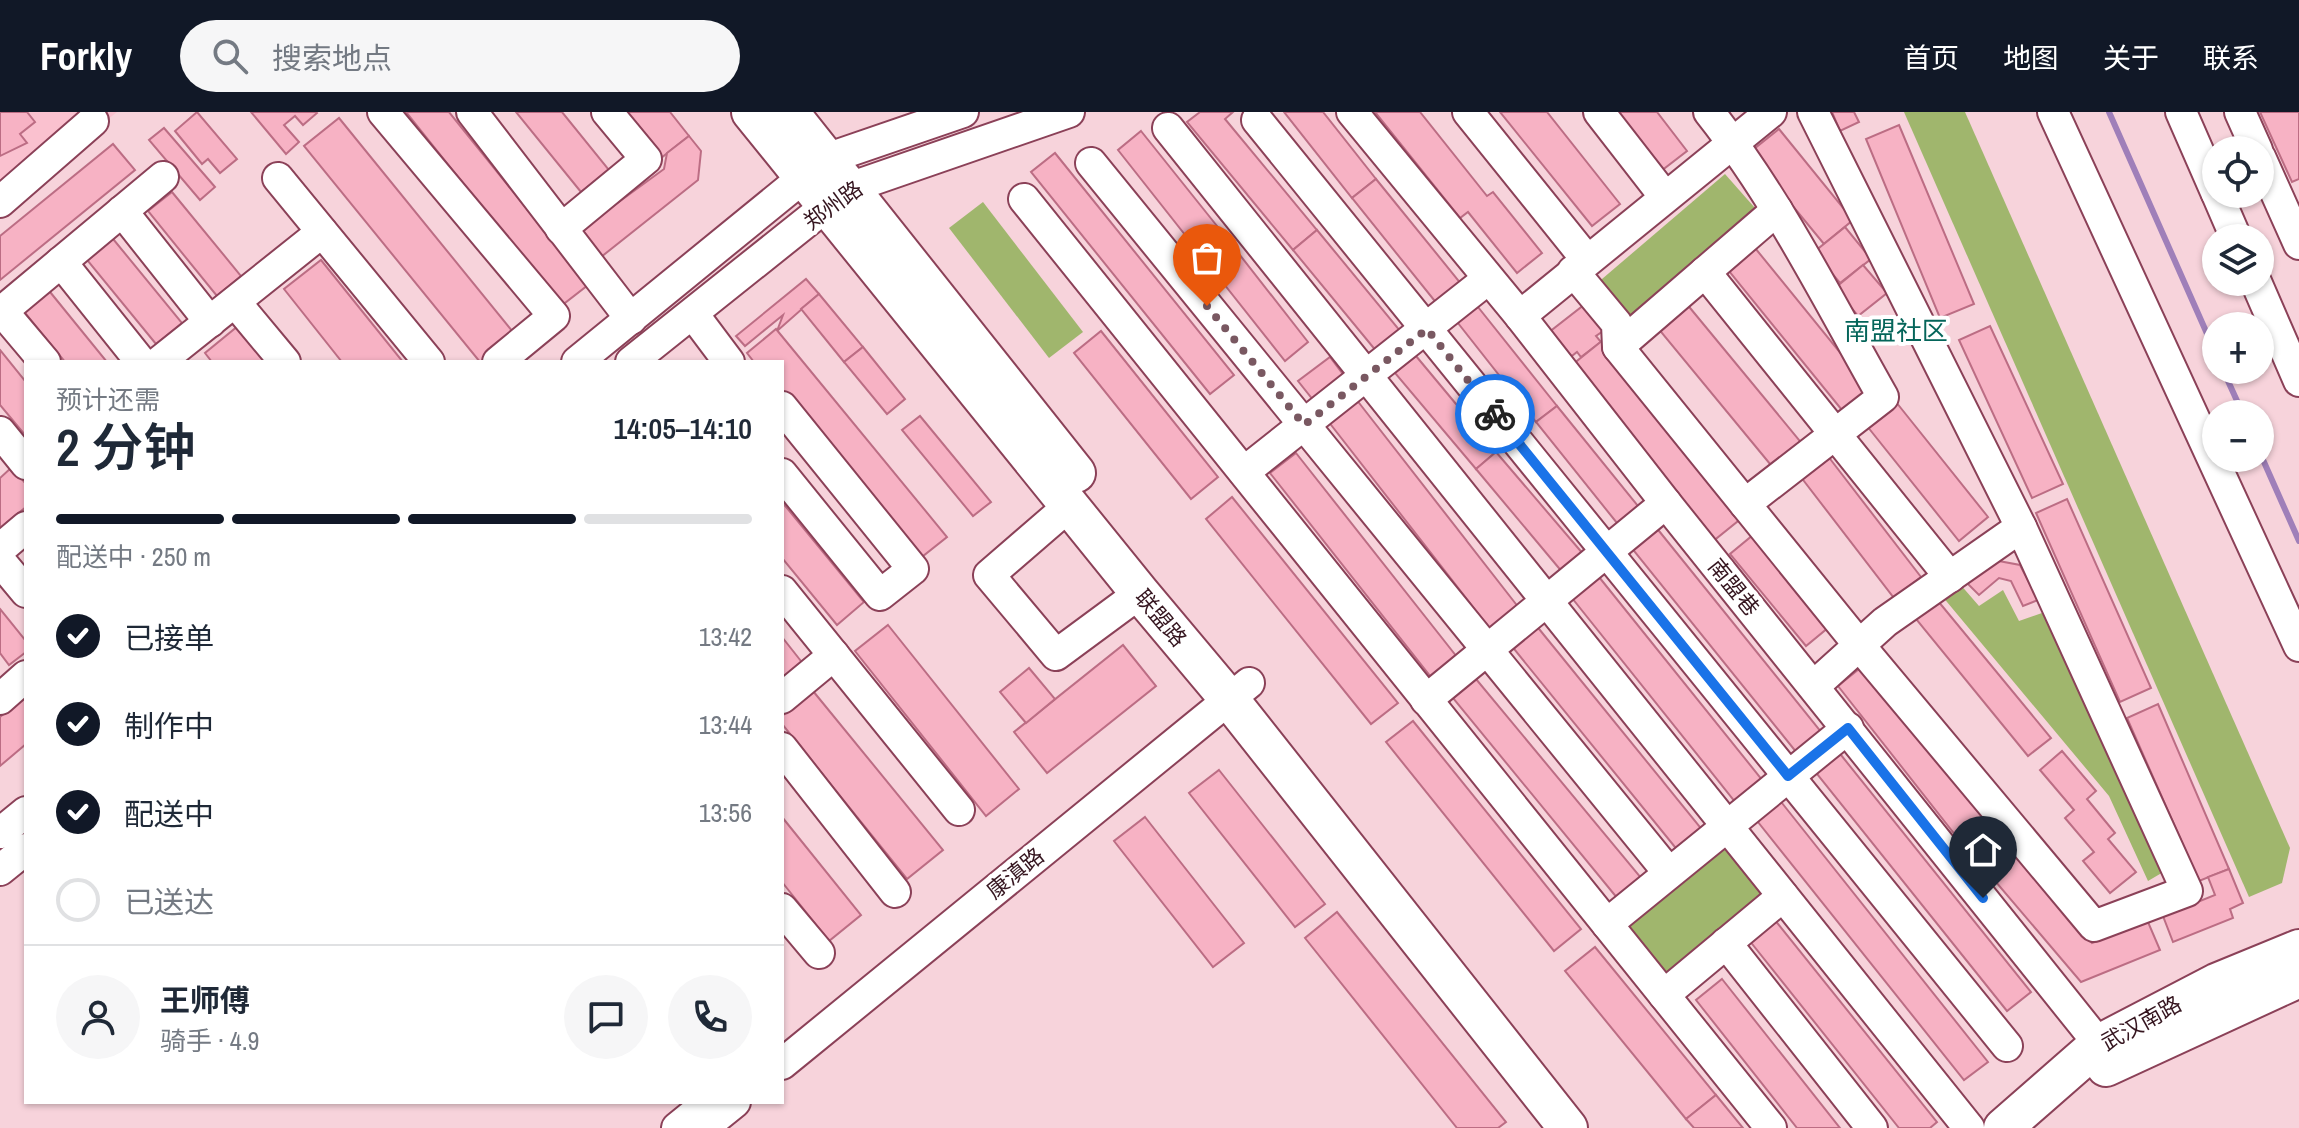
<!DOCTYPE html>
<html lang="zh">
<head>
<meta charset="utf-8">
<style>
  body { margin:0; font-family:"Archivo Narrow","Noto Sans SC",sans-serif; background:#f6f6f7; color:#1f2937; height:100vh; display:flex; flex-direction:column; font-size:30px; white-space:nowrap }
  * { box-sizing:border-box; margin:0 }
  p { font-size:26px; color:#747a83 }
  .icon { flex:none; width:44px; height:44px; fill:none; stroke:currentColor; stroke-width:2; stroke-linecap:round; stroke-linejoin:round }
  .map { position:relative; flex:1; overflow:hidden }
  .panel { position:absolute; left:24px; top:248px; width:760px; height:744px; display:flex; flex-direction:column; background:#fff; border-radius:0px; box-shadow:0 2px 6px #0004 }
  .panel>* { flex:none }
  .fabs { position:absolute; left:2202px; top:24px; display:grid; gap:16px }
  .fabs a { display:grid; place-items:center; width:72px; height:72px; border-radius:50%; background:#fff; box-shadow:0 2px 6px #0004; font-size:40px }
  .pin { position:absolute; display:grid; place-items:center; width:68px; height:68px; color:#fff; margin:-82px -34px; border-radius:50% 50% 50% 0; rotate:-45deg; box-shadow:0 0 8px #0007 }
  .pin .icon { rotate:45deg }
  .courier { position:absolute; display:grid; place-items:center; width:80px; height:80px; margin:-40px; border:6px solid #1a73e8; border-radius:50%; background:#fff; color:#222; box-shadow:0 2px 10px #0007 }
  .overview em { font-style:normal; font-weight:600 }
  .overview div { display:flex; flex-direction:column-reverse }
  .overview { display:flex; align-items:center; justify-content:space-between; height:136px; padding:0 32px }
  h1 { font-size:52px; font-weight:600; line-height:60px }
  .bar { display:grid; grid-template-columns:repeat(4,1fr); gap:12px 8px; align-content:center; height:96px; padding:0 32px }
  .bar i { height:10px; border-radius:6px; background:#e0e1e3 }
  .bar .current { background:#111827 }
  .bar p { grid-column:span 4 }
  .line { display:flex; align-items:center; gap:20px; padding:0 32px; border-top:2px solid #e0e1e3 }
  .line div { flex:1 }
  .round { display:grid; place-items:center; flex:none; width:84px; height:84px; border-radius:42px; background:#f6f6f7 }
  ol { padding:0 32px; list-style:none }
  li { display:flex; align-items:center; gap:24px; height:88px }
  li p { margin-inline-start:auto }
  li .icon { padding:8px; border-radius:50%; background:#111827; color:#fff; stroke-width:4 }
  li:last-child { color:#747a83 }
  li i { width:44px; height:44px; border:4px solid #e0e1e3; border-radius:50% }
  header { display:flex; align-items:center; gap:48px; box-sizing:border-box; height:112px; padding:0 40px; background:#111827; color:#fff }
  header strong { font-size:38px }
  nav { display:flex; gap:44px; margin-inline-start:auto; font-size:28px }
  .search { width:560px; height:72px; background:#f6f6f7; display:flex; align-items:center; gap:20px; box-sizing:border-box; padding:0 28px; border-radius:44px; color:#747a83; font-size:30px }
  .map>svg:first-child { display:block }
  .built { fill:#fac1cf }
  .green { fill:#a0b66d }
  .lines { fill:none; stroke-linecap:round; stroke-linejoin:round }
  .stream { stroke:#9f7fb9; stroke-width:6 }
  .building { fill:#f7b2c4; stroke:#bc6d84; stroke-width:2 }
  .minor-casing { stroke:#8b4158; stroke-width:34 }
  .major-casing { stroke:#8b4158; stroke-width:42 }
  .minor { stroke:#fff; stroke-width:30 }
  .major { stroke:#fff; stroke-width:38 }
  .done { stroke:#795861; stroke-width:8; stroke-dasharray:0 14.4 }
  .route { stroke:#1a73e8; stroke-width:10 }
  .labels { text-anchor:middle; stroke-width:8; stroke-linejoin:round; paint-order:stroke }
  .street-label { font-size:22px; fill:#35151f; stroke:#fff }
  .quarter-label { font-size:26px; fill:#05655a; stroke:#fff }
</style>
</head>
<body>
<header>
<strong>Forkly</strong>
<div class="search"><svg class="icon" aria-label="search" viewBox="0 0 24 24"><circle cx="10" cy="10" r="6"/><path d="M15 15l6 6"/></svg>搜索地点</div>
<nav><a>首页</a><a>地图</a><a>关于</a><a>联系</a></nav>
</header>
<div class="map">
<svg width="2299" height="1016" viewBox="0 0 2299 1016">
  <rect width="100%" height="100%" fill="#f7d3db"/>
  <polygon class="built" points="0,0 117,0 0,92"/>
  <g class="green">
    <polygon points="1904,0 1965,0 2290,736 2282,771 2249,785"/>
    <polygon points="1725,62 1762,104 1631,215 1595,173"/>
    <polygon points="983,90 1083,220 1049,246 949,116"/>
    <polygon points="1959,471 1979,494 2003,478 2019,509 2042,501 2165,759 2148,769 2109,684 1942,484"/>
    <polygon points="1724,733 1769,789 1671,868 1625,812"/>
  </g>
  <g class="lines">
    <g class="stream">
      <polyline points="2109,0 2216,242"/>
      <polyline points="2223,258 2243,302"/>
      <polyline points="2260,341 2299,429"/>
    </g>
  </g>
  <g class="building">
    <polygon points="0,0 27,0 35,10 20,22 27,31 0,44"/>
    <polygon points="197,0 237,47 220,61 208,47 202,52 175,19"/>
    <polygon points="251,0 316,0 317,1 303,13 295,4 284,13 299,30 286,42"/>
    <polygon points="406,0 449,0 588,173 561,194"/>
    <polygon points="516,0 562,0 609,58 581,80"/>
    <polygon points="624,0 670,0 689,24 661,46"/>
    <polygon points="1200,0 1233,0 1225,7 1317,118 1293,138 1187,10"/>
    <polygon points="1284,0 1323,0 1376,67 1352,86"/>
    <polygon points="1375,0 1420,0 1487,84 1493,80 1542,141 1517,161 1468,100 1460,106"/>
    <polygon points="1500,0 1547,0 1620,92 1592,114"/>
    <polygon points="1615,0 1657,0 1687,39 1661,59"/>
    <polygon points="1832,0 1854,0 1859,10 1840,19"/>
    <polygon points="2260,0 2299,0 2299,67 2292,70"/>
    <polygon points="339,6 517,225 486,250 480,250 304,34"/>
    <polygon points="1899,13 1974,192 1940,206 1866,27"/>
    <polygon points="164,16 215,75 200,88 149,28"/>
    <polygon points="1779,17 1853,108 1824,132 1749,41"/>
    <polygon points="1141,19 1225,124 1201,143 1118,38"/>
    <polygon points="689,24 701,39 698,68 596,149 575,122 664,57 667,41"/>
    <polygon points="113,32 135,58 0,168 0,124"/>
    <polygon points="1055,41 1234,263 1210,282 1031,60"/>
    <polygon points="1376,67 1462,173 1438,193 1352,86"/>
    <polygon points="172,80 241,164 217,184 148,99"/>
    <polygon points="1845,115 1871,147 1840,171 1814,140"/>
    <polygon points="1317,118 1401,220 1377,240 1293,138"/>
    <polygon points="109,122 182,211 156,232 83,143"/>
    <polygon points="1225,124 1308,230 1285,249 1201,143"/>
    <polygon points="1751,131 1873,281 1846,303 1724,153"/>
    <polygon points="321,148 403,250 342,250 284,177"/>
    <polygon points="1863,153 1887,181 1858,204 1835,176"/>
    <polygon points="806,167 819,182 777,219 783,203 745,234 736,224"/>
    <polygon points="46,175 107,250 65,250 21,196"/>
    <polygon points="819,182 863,235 844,250 801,197"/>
    <polygon points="1681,185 1804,334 1775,358 1652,209"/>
    <polygon points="1589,189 1609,215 1596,224 1601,230 1581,245 1577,240 1568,247 1548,221"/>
    <polygon points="1474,190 1557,294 1536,310 1454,206"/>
    <polygon points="238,214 267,250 212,250 205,241"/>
    <polygon points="1990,214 2063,372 2032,386 1959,228"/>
    <polygon points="776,217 947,425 918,448 782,284 782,250 754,250 747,241"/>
    <polygon points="1101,219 1218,365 1191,387 1074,241"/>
    <polygon points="1603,228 1743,405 1712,430 1572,253"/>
    <polygon points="863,235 905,287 887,302 844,250"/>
    <polygon points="0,238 26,270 25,323 0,293"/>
    <polygon points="1416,244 1496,340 1476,357 1395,261"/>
    <polygon points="1330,245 1345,265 1314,289 1298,269"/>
    <polygon points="1892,285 1988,405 1959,429 1863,309"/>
    <polygon points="1356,287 1519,496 1491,518 1328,309"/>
    <polygon points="1557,294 1642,399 1621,416 1536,310"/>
    <polygon points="920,304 991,390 973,404 902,318"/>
    <polygon points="1824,339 1921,465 1894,486 1797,360"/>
    <polygon points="1496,340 1584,443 1563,461 1476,357"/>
    <polygon points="1296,341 1457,545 1431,565 1270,361"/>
    <polygon points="12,355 26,372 26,395 0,416 0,366"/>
    <polygon points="1232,385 1398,591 1371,612 1206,407"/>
    <polygon points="2067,387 2151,576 2120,590 2036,401"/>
    <polygon points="782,390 864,490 837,513 782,446"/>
    <polygon points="1655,414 1822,621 1797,641 1630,434"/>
    <polygon points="1753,423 1829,515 1806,534 1730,442"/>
    <polygon points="1988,447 2020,453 2038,488 2023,494 2011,469 1999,466 1979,483 1963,467"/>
    <polygon points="1595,460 1763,669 1736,691 1568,481"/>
    <polygon points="1938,489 2051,626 2028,644 1916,507"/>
    <polygon points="0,497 26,529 26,540 9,553 0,541"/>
    <polygon points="1535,512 1704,720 1679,740 1510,532"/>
    <polygon points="888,513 1019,677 986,704 855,539"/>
    <polygon points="782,525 808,558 782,578"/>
    <polygon points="1123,533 1156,574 1047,661 1014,620"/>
    <polygon points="1864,553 1986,709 1960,729 1838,574"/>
    <polygon points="1029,556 1055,587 1026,611 1000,580"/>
    <polygon points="1471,561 1642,767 1618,787 1448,580"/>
    <polygon points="813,579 943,738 907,767 782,612 782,604"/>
    <polygon points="25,584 26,632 0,654 0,605"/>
    <polygon points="2158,592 2229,757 2199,769 2127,606"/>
    <polygon points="1413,609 1581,817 1554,839 1386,630"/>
    <polygon points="1837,638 2031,880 2007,899 1813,657"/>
    <polygon points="2062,639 2096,679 2087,687 2115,721 2108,727 2136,760 2110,781 2083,749 2094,740 2065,706 2074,698 2040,658"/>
    <polygon points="1219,658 1325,792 1295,815 1189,681"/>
    <polygon points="1778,686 1988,950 1964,968 1754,705"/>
    <polygon points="782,705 861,803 829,829 782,770"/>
    <polygon points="1145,705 1244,831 1213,855 1114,729"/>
    <polygon points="1999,721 2092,831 2148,810 2160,838 2081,870 1973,743"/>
    <polygon points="2229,757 2243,791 2230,797 2233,806 2173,830 2163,804 2215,783 2208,765"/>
    <polygon points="1337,800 1506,1010 1498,1016 1457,1016 1305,826"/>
    <polygon points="1770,802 1937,1010 1930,1016 1899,1016 1745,823"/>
    <polygon points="1595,835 1716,983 1686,1007 1565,859"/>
    <polygon points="1722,867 1840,1016 1797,1016 1696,888"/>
    <polygon points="1716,983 1743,1016 1694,1016 1686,1007"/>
  </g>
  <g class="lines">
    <g class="minor-casing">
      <g id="minor">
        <polyline points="383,0 554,204 498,250"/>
        <polyline points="472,0 631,207"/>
        <polyline points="1352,0 1520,204 1666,391 2099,932 2107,950"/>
        <polyline points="1468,0 1587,148"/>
        <polyline points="1599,0 1665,85"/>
        <path d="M1709 0C1778 87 1828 188 1883 285L1745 392"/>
        <polyline points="2053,0 2299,534"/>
        <polyline points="2181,0 2216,80"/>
        <polyline points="2240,0 2257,38"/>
        <polyline points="1257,8 2007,934"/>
        <polyline points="1168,16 1969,1016"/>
        <polyline points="2260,45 2299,132"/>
        <polyline points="1091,51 1669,761"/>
        <polyline points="278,66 429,250"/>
        <polyline points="2217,82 2236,126"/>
        <polyline points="1024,87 1771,1016"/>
        <polyline points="0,90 93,9"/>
        <polyline points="122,99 210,210"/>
        <polyline points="561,117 646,47 607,0"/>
        <polyline points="61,150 141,250"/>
        <polyline points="1573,159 1617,212 1618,235 1859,533 2094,814 2187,779 2021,415 1813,0"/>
        <polyline points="1705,160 1950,465"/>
        <polyline points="2256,170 2299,269"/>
        <polyline points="235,190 285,250"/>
        <polyline points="2,199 45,250"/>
        <polyline points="0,201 163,65"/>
        <polyline points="693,202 729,250"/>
        <polyline points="1520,204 1771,0"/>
        <polyline points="1618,235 1777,98"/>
        <polyline points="159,250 322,120"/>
        <polyline points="577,250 826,47 963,0"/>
        <polyline points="631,250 849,76 1069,0"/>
        <polyline points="782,295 913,457 880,483 782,362"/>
        <polyline points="0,320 26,352"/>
        <polyline points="1244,360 1488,167"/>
        <polyline points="1069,394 989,463 1056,543 1140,481"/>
        <polyline points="0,437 26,415"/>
        <polyline points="0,449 26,480"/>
        <polyline points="782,479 959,698"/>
        <polyline points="1814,574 1885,510 2021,415"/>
        <polyline points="782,586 834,543"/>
        <polyline points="0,587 26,564"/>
        <polyline points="1426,588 1666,391"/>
        <polyline points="782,636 895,780"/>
        <polyline points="0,721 26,700"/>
        <polyline points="0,758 26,737"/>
        <polyline points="782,797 819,841"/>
        <polyline points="1607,812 1848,616"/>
        <polyline points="1726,831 1872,1016"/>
        <polyline points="1664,883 1783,784"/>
        <polyline points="782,952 1249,571"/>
        <polyline points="677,1016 709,990"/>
        <polyline points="703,1016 735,990"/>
      </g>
    </g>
    <g class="major-casing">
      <g id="major">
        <polyline points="751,0 1140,481 1229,587 1568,1016"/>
        <polyline points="789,0 1076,361"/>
        <polyline points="2106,955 2299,866"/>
        <polyline points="2003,1016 2099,932 2216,871 2299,837"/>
      </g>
    </g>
    <use href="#minor" class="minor"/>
    <use href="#major" class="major"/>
  </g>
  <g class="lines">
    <polyline class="done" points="1207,194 1304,313 1427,217 1495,302"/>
    <polyline class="route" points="1495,302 1788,664 1848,616 1983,786"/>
  </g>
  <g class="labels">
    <g class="street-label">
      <text transform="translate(833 93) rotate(-36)" y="8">郑州路</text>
      <text transform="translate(1734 475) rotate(51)" y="8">南盟巷</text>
      <text transform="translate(1161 506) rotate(50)" y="8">联盟路</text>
      <text transform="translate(1015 761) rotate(-39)" y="8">康滇路</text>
      <text transform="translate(2141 911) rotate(-29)" y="8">武汉南路</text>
    </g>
    <g class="quarter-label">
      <text x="1896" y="228">南盟社区</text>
    </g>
  </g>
</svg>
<div class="fabs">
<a><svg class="icon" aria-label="locate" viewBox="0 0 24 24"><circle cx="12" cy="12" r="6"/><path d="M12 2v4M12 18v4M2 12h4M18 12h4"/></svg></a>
<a><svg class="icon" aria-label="layers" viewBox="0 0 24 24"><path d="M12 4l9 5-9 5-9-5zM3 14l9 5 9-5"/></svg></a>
<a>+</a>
<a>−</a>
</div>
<div class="pin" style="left:1207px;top:194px;background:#ea580c"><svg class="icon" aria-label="bag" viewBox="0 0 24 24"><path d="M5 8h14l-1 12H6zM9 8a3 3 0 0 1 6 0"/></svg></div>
<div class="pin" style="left:1983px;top:786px;background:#1f2937"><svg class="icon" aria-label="home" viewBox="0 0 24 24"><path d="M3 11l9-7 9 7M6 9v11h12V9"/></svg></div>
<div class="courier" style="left:1495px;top:302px"><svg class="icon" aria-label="bike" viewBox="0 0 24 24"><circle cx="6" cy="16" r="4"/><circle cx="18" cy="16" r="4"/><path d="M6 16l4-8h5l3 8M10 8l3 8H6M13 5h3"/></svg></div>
<section class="panel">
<div class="overview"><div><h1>2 分钟</h1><p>预计还需</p></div><em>14:05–14:10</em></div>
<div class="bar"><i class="current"></i><i class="current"></i><i class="current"></i><i></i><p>配送中 · 250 m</p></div>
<ol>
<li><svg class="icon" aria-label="check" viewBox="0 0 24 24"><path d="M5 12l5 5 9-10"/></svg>已接单<p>13:42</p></li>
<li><svg class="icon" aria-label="check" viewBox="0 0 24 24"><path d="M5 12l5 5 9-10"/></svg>制作中<p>13:44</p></li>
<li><svg class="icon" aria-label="check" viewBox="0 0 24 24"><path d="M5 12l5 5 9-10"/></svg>配送中<p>13:56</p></li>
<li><i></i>已送达</li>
</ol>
<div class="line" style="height:144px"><a class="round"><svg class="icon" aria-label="person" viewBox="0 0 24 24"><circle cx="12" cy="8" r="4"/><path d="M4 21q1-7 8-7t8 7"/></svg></a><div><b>王师傅</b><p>骑手 · 4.9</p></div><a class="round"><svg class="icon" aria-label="chat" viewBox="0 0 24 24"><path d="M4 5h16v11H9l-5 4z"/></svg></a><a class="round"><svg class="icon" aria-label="phone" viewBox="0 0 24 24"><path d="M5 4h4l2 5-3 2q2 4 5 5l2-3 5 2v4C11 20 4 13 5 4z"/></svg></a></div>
</section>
</div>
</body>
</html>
